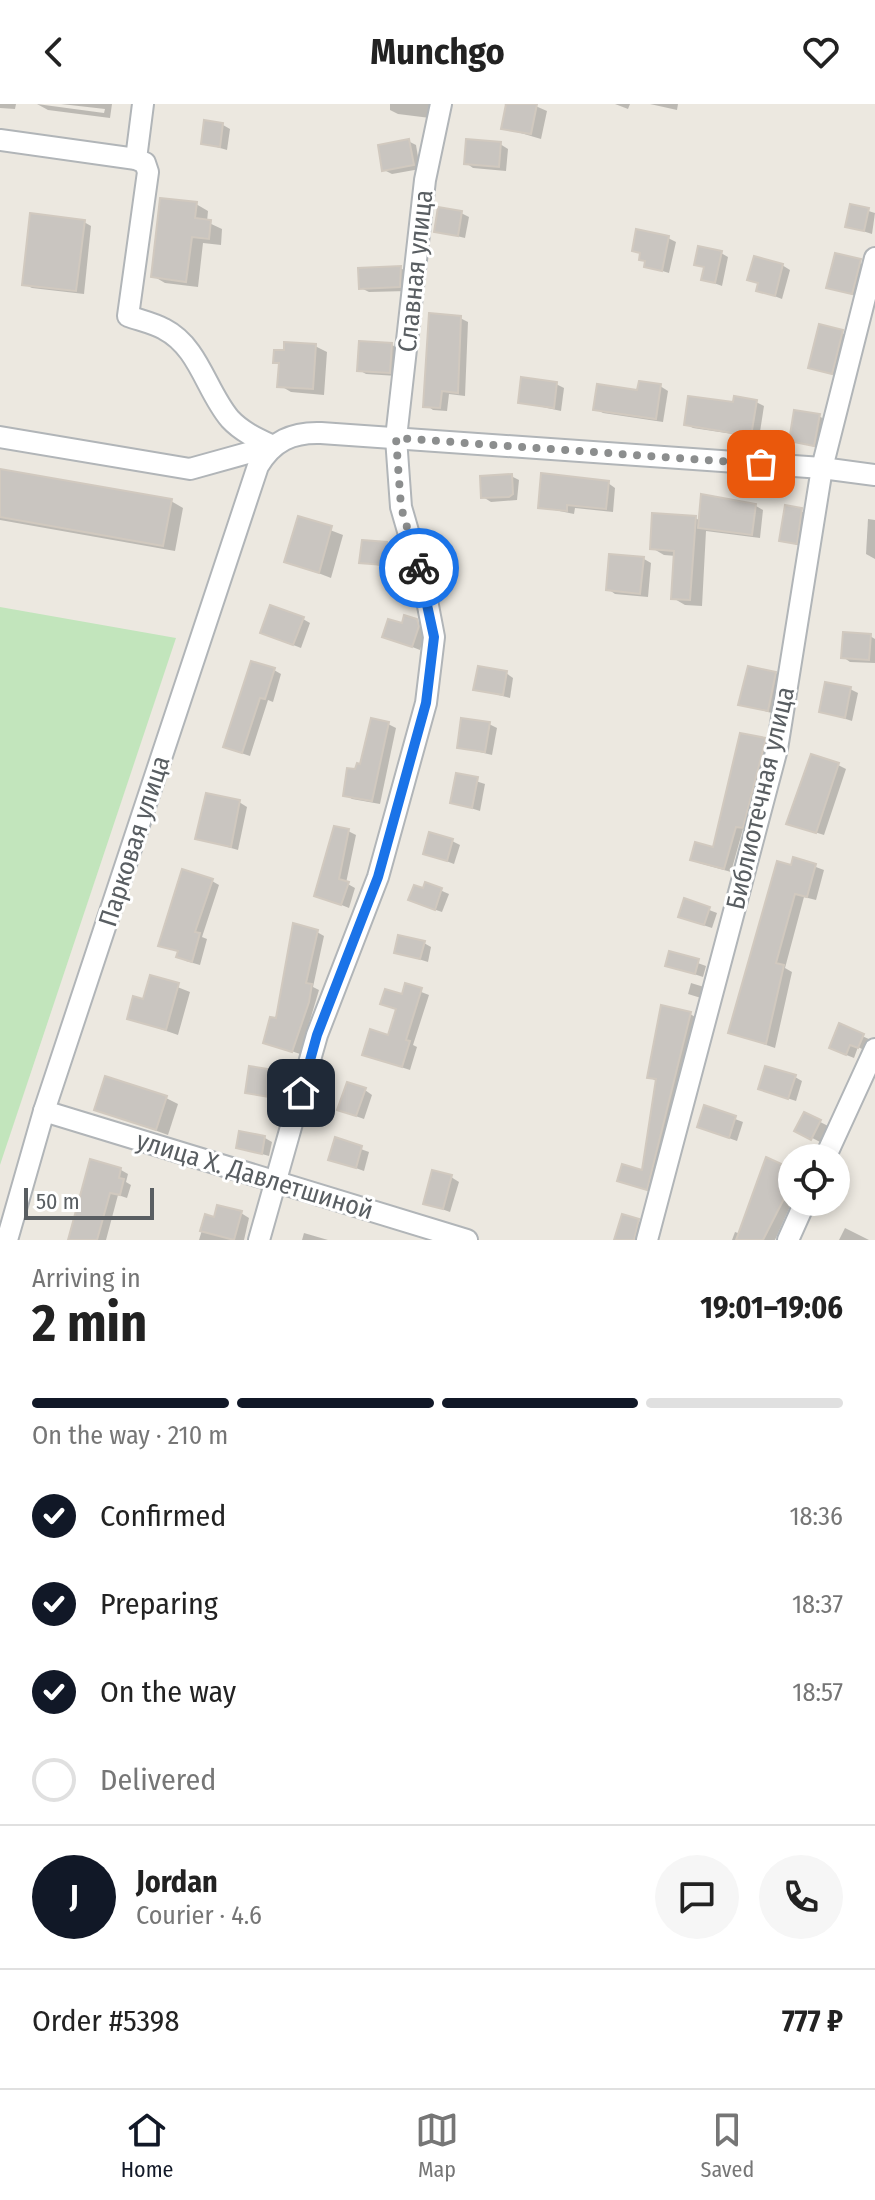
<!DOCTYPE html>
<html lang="en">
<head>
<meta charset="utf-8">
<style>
  body { margin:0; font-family:"Fira Sans Condensed",sans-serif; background:#f6f6f6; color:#222; height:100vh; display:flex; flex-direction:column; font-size:30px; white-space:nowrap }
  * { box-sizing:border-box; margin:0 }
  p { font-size:26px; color:#767676 }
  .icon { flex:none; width:44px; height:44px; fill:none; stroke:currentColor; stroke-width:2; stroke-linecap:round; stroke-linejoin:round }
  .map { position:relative; height:1136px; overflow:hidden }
  .side { display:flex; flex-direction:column; background:#fff; flex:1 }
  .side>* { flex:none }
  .buttons { position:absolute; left:778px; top:1040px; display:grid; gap:16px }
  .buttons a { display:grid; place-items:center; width:72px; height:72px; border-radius:50%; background:#fff; box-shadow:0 4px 12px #0003; font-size:40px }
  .scale { position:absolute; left:24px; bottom:20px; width:130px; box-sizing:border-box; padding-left:8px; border:4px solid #595e62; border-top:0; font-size:22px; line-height:28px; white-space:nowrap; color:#595e62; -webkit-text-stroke:6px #fff; paint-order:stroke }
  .pin { position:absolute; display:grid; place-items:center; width:68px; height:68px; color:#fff; margin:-34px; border-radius:16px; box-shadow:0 4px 12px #0006 }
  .courier { position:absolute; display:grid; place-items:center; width:80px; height:80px; margin:-40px; border:6px solid #1a73e8; border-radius:50%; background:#fff; color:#222; box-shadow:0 2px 10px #0007 }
  .headline em { font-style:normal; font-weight:700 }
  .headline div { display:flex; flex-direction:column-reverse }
  .headline { display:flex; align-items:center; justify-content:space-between; height:136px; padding:0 32px }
  h1 { font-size:52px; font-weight:700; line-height:60px }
  .bar { display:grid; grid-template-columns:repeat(4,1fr); gap:12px 8px; align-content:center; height:96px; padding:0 32px }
  .bar i { height:10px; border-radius:6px; background:#e0e0e0 }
  .bar .selected { background:#111827 }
  .bar p { grid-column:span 4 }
  .line { display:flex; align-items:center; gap:20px; padding:0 32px; border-top:2px solid #e0e0e0 }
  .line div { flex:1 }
  .round { display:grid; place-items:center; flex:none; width:84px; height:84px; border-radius:42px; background:#f6f6f6 }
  ol { padding:0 32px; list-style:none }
  li { display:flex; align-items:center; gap:24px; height:88px }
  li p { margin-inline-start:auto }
  li .icon { padding:8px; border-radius:50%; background:#111827; color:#fff; stroke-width:4 }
  li:last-child { color:#767676 }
  li i { width:44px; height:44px; border:4px solid #e0e0e0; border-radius:50% }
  header { display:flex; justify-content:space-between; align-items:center; height:104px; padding:0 32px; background:#fff; font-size:36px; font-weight:700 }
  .tabs { display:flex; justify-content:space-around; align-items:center; height:112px; border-top:2px solid #e0e0e0; background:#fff; font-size:22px; color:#767676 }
  .tabs a { display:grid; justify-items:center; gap:4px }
  .tabs .selected { color:#111827 }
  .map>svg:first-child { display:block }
  .green { fill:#c2e5bc }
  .shadow { fill:#0003 }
  .building { fill:#c9c5c0; stroke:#d1c9bf; stroke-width:2 }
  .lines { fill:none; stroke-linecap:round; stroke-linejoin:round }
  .minor-casing { stroke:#b1b5b8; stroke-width:24 }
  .minor { stroke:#fff; stroke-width:20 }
  .done { stroke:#8c8e8e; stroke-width:8; stroke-dasharray:0 14.4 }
  .route { stroke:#1a73e8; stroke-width:10 }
  .labels { text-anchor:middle; stroke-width:6; stroke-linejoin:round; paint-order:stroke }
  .street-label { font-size:26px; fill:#595e62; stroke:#fff }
</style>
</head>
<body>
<header><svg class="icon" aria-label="back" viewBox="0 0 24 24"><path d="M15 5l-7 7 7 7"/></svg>Munchgo<svg class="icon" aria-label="heart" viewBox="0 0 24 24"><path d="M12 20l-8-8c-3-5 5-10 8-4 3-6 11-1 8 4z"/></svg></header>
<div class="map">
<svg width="875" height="1136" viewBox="0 0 875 1136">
  <rect width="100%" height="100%" fill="#ece8e0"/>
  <polygon class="green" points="0,503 176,534 0,1061"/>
  <g class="shadow">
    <polygon points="0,0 16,0 15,5 0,4"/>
    <polygon points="37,0 104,9 105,5 61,0 112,0 110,14 48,6"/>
    <polygon points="390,0 430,0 430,14 398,10 390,6"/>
    <polygon points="504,0 531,0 547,7 541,35 504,24 508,1"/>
    <polygon points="615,0 630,0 628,5"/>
    <polygon points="650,0 678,0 677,6"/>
    <polygon points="223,21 230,25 227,46 203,39"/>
    <polygon points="408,37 416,41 420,65 392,70 384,66"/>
    <polygon points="500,40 508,45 506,67 473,64 466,59"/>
    <polygon points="196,100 208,107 207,118 222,125 221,141 203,139 198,183 165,179 153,172"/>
    <polygon points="852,102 875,109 872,130 847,122"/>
    <polygon points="461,109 469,113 465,134 436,127"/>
    <polygon points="84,118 91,122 84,190 32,184 24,180"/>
    <polygon points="668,134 676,138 669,169 646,162 642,151 634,146"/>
    <polygon points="721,149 728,153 722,182 703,175 705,164 696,160"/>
    <polygon points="836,151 868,162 860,193 828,183"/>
    <polygon points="782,161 790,166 782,195 759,186 760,180 750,175"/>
    <polygon points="400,164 408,168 407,187 369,188 361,184"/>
    <polygon points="460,214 468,218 465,292 449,290 447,307 433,306 426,301"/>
    <polygon points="820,222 850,232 840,273 811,263"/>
    <polygon points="392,241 399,245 397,272 366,270 359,266"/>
    <polygon points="315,242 327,248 324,291 291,288 279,281 281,261 275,258"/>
    <polygon points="556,280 564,284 561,307 520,298"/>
    <polygon points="660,282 668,287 663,318 603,309 596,305"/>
    <polygon points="756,298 764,302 759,334 693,324 686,320 735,301"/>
    <polygon points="819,312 827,317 822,345 791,336"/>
    <polygon points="0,367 171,397 183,404 175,447 0,416"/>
    <polygon points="511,372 519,376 517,396 491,398 483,393"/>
    <polygon points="608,379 615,384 613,408 575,404 574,410 540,403"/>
    <polygon points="756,402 763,406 760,434 706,427 702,502 685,501 673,494 676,452 664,451 652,444 695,414 701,417"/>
    <polygon points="787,403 809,410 804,443 782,436"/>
    <polygon points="299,414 343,431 331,474 287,457"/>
    <polygon points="868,415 875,416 875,455 866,450"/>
    <polygon points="386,440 394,445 392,464 361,458"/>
    <polygon points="611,452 644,455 651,459 648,493 615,490 608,485"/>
    <polygon points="303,515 310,519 301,544 270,532"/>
    <polygon points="416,517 424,521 426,527 420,546 384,532"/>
    <polygon points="870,532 875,535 875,559 850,558 843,553"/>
    <polygon points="274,566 281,570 273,598 268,596 250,652 232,646 225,642"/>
    <polygon points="506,569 513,574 510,594 476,585"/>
    <polygon points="776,569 783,574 775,610 741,600"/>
    <polygon points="850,585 858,589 852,617 821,607"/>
    <polygon points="388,620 396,624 380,700 352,695 345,690"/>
    <polygon points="489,620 497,624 492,651 459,643"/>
    <polygon points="765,636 772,640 750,727 743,725 731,768 699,759 692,755 714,745"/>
    <polygon points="838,661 846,665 824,731 789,720"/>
    <polygon points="457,671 485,680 480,707 452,698"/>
    <polygon points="239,698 247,703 238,746 197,734"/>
    <polygon points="348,727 356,731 346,779 355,784 349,804 317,791"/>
    <polygon points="452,737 460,741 454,760 425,749"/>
    <polygon points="794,755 824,766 816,796 804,793 785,864 792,868 775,944 730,928"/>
    <polygon points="212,777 219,781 202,833 207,835 200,861 186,857 178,852 180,848 160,841"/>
    <polygon points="426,780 449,790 442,808 418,800"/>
    <polygon points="686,797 717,809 712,824 688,816"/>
    <polygon points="317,828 324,832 313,883 319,886 300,950 265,938 278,917"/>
    <polygon points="424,839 431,843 428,858 396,848"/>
    <polygon points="670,849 706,862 703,873 667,861"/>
    <polygon points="152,873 190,888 178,931 129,914 145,897"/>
    <polygon points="691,879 704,883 701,894 688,890"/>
    <polygon points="406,882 429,891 413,941 417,943 410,966 364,951 389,933 398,906 382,899 403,893"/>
    <polygon points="690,910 697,914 654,1088 626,1080 643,1069 658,978 649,973"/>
    <polygon points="840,922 871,936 866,947 858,943 854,954 839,948"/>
    <polygon points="285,969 293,974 289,998 247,988"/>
    <polygon points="795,973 802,977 796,997 760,985"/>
    <polygon points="365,986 372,991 364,1015 347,1009"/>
    <polygon points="166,994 178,1000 168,1031 96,1005"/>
    <polygon points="706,1004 743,1018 737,1037 707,1026"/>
    <polygon points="805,1010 828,1022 820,1038 797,1026"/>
    <polygon points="265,1034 272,1038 269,1052 238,1043"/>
    <polygon points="336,1036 369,1048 364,1067 331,1055"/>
    <polygon points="121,1066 128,1070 126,1078 131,1081 127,1094 118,1091 106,1136 69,1136"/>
    <polygon points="792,1067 792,1098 775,1136 732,1136 735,1128 741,1130"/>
    <polygon points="451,1073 459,1078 450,1108 425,1099"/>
    <polygon points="241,1109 249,1114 244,1136 199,1136 206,1113 215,1115"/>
    <polygon points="638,1117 646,1121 642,1136 616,1136"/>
    <polygon points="845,1124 869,1136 839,1136"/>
    <polygon points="304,1129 328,1136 302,1136"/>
  </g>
  <g class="building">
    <polygon points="506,0 537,0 531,30 501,25"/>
    <polygon points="204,16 223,19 220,43 201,40"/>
    <polygon points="409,35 414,61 382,67 378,41"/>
    <polygon points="466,35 501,38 499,63 464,60"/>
    <polygon points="160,94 197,98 195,114 211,116 209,135 192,133 186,178 151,173"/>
    <polygon points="850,100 869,104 864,127 845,123"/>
    <polygon points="438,103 462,107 458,132 434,128"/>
    <polygon points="30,109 85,116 76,187 22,181"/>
    <polygon points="636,125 669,132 662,167 644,163 645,157 639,156 640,149 632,147"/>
    <polygon points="698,142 722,147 715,179 701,176 704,163 694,161"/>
    <polygon points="835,149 861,155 852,190 826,184"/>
    <polygon points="754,152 783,160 775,192 756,187 758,179 747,176"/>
    <polygon points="401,162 400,183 359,185 358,164"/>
    <polygon points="429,209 461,212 458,289 442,287 440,304 423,303"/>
    <polygon points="819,220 843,226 832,270 808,264"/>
    <polygon points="359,237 392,239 390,269 357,267"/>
    <polygon points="284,238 316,240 313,285 277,283 279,259 273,259 274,246 284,246"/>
    <polygon points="521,273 557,278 554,304 518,299"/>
    <polygon points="639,277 661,280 656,315 593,306 597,280 637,286"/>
    <polygon points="688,292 733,298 734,292 757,296 751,332 684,321"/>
    <polygon points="794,306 820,310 814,342 789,337"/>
    <polygon points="0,365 172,395 163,442 0,413"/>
    <polygon points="541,369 609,377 606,405 567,401 567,407 538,404"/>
    <polygon points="512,370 513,390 509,393 481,394 480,372"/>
    <polygon points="701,390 756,400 752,431 698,424"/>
    <polygon points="785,401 802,404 797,440 779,437"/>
    <polygon points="652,409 696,412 690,496 671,495 674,447 650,445"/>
    <polygon points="298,412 332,422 319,469 284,458"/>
    <polygon points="362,436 387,438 384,461 359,459"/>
    <polygon points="609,450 644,453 640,490 606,486"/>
    <polygon points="270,501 304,513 293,541 260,529"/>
    <polygon points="404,511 417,515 419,522 412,543 382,533 388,515 402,519"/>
    <polygon points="843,528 871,530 869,556 841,554"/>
    <polygon points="251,557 275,564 265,595 260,594 242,649 223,643"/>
    <polygon points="478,562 507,567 503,591 473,586"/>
    <polygon points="748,562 776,568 768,607 738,601"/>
    <polygon points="825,578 851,583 845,614 819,608"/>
    <polygon points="371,614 389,618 372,697 343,692 347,664 355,665 357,659 360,660"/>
    <polygon points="461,614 490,618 485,648 457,644"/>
    <polygon points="740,629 766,634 743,724 736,723 724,765 690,756 695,738 713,743"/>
    <polygon points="811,650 839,659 816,729 786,720"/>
    <polygon points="456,669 478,673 472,704 450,699"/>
    <polygon points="206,689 240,696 231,743 195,735"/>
    <polygon points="334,722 349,725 339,775 349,778 341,801 314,792"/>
    <polygon points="429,728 453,735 447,757 423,750"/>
    <polygon points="793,753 816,760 807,793 795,790 776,859 784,861 766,940 728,929 777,757 791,761"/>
    <polygon points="182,765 213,775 195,828 200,829 192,858 176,853 178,847 158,842"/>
    <polygon points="425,778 442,784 435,806 408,796 414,781 423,784"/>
    <polygon points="684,794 710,803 704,821 678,813"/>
    <polygon points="293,819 318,826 306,879 312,880 309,898 292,948 263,939 270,913 276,914"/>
    <polygon points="398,831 425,837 420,855 394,849"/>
    <polygon points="669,847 699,855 695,870 665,862"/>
    <polygon points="150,871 179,879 166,926 127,915 133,892 143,895"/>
    <polygon points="405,879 422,884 406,936 410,937 402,963 362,951 370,925 388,931 396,905 380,900 385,885 402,890"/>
    <polygon points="661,901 691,908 647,1086 617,1077 622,1060 642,1066 656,975 647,974"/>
    <polygon points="839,919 864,930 858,944 850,941 846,951 829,944"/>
    <polygon points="249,962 286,968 282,995 245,989"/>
    <polygon points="765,962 796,971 788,995 758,985"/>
    <polygon points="105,972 167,992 156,1026 94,1006"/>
    <polygon points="347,978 366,984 356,1012 337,1006"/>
    <polygon points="704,1001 736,1012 729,1034 697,1023"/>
    <polygon points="804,1008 821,1016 811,1036 794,1027"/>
    <polygon points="239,1027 265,1032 262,1050 236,1044"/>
    <polygon points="335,1033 362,1042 356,1064 328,1056"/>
    <polygon points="766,1053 792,1065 792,1079 763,1136 736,1136"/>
    <polygon points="90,1055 121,1064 119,1074 124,1075 120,1091 110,1089 97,1136 68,1136"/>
    <polygon points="432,1066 452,1071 443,1105 423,1100"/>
    <polygon points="217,1101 242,1107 234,1136 200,1127 205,1110 214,1113"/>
    <polygon points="622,1110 639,1115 634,1136 614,1136"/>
  </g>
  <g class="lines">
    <g class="minor-casing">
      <g id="minor">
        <path d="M0 36 136 55 145 59 148 68 128 212C139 216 153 219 164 225 199 243 206 287 230 315 242 328 258 335 273 342"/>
        <polyline points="136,55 143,0"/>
        <polyline points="0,333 190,365 273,342"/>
        <polyline points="44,1007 467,1136"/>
        <polyline points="825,1054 875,945"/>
        <path d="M7 1136 44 1007 258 362C273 337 292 328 321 329L822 364 875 371"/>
        <polyline points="259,1136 317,931 378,773 426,599 434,533 425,486 401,403 396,334 425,76 441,0"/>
        <polyline points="647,1136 777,645 822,364 875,154"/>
        <polyline points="788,1136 805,1098"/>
      </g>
    </g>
    <use href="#minor" class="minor"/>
  </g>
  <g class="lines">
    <polyline class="done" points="419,464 401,403 396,334 761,360"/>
    <polyline class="route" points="301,989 317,931 378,773 426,599 434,533 419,464"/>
  </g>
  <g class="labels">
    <g class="street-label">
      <text transform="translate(415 167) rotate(-84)" y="9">Славная улица</text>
      <text transform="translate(760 694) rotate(-77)" y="9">Библиотечная улица</text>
      <text transform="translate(134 737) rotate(-72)" y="9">Парковая улица</text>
      <text transform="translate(255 1071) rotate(17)" y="9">улица Х. Давлетшиной</text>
    </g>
  </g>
</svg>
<div class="buttons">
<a><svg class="icon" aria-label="locate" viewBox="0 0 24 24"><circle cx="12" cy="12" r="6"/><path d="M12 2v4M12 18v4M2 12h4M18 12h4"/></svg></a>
</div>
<div class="scale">50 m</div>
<div class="pin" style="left:761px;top:360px;background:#ea580c"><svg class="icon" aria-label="bag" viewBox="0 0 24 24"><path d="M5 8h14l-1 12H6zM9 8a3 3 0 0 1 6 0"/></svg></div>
<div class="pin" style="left:301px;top:989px;background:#1f2937"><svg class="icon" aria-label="home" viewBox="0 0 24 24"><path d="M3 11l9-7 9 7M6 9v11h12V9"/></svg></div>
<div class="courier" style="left:419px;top:464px"><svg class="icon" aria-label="bike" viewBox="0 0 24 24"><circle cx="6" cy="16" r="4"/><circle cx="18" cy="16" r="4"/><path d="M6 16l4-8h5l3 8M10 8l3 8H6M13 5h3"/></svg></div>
</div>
<section class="side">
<div class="headline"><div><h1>2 min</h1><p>Arriving in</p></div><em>19:01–19:06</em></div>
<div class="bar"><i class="selected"></i><i class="selected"></i><i class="selected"></i><i></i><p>On the way · 210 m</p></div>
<ol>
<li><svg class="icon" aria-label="check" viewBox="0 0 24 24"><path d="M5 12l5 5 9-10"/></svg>Confirmed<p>18:36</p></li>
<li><svg class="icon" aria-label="check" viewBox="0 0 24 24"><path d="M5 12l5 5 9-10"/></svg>Preparing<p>18:37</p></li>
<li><svg class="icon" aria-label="check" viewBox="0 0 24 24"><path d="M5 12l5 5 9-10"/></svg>On the way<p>18:57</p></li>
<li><i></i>Delivered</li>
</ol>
<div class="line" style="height:144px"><b class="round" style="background:#111827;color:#fff">J</b><div><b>Jordan</b><p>Courier · 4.6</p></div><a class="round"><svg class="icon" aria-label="chat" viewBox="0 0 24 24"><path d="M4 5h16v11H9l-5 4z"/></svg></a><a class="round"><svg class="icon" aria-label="phone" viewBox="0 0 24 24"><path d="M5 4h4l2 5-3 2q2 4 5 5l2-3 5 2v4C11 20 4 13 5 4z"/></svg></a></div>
<div class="line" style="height:104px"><div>Order #5398</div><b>777 ₽</b></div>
</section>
<nav class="tabs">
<a class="selected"><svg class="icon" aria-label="home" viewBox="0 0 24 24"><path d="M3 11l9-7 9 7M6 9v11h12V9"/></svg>Home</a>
<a><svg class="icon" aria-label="map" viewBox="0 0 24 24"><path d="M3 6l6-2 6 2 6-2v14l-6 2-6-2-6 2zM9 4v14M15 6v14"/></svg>Map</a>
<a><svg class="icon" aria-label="saved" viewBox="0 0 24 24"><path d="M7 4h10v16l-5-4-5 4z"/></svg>Saved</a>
</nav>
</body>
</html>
